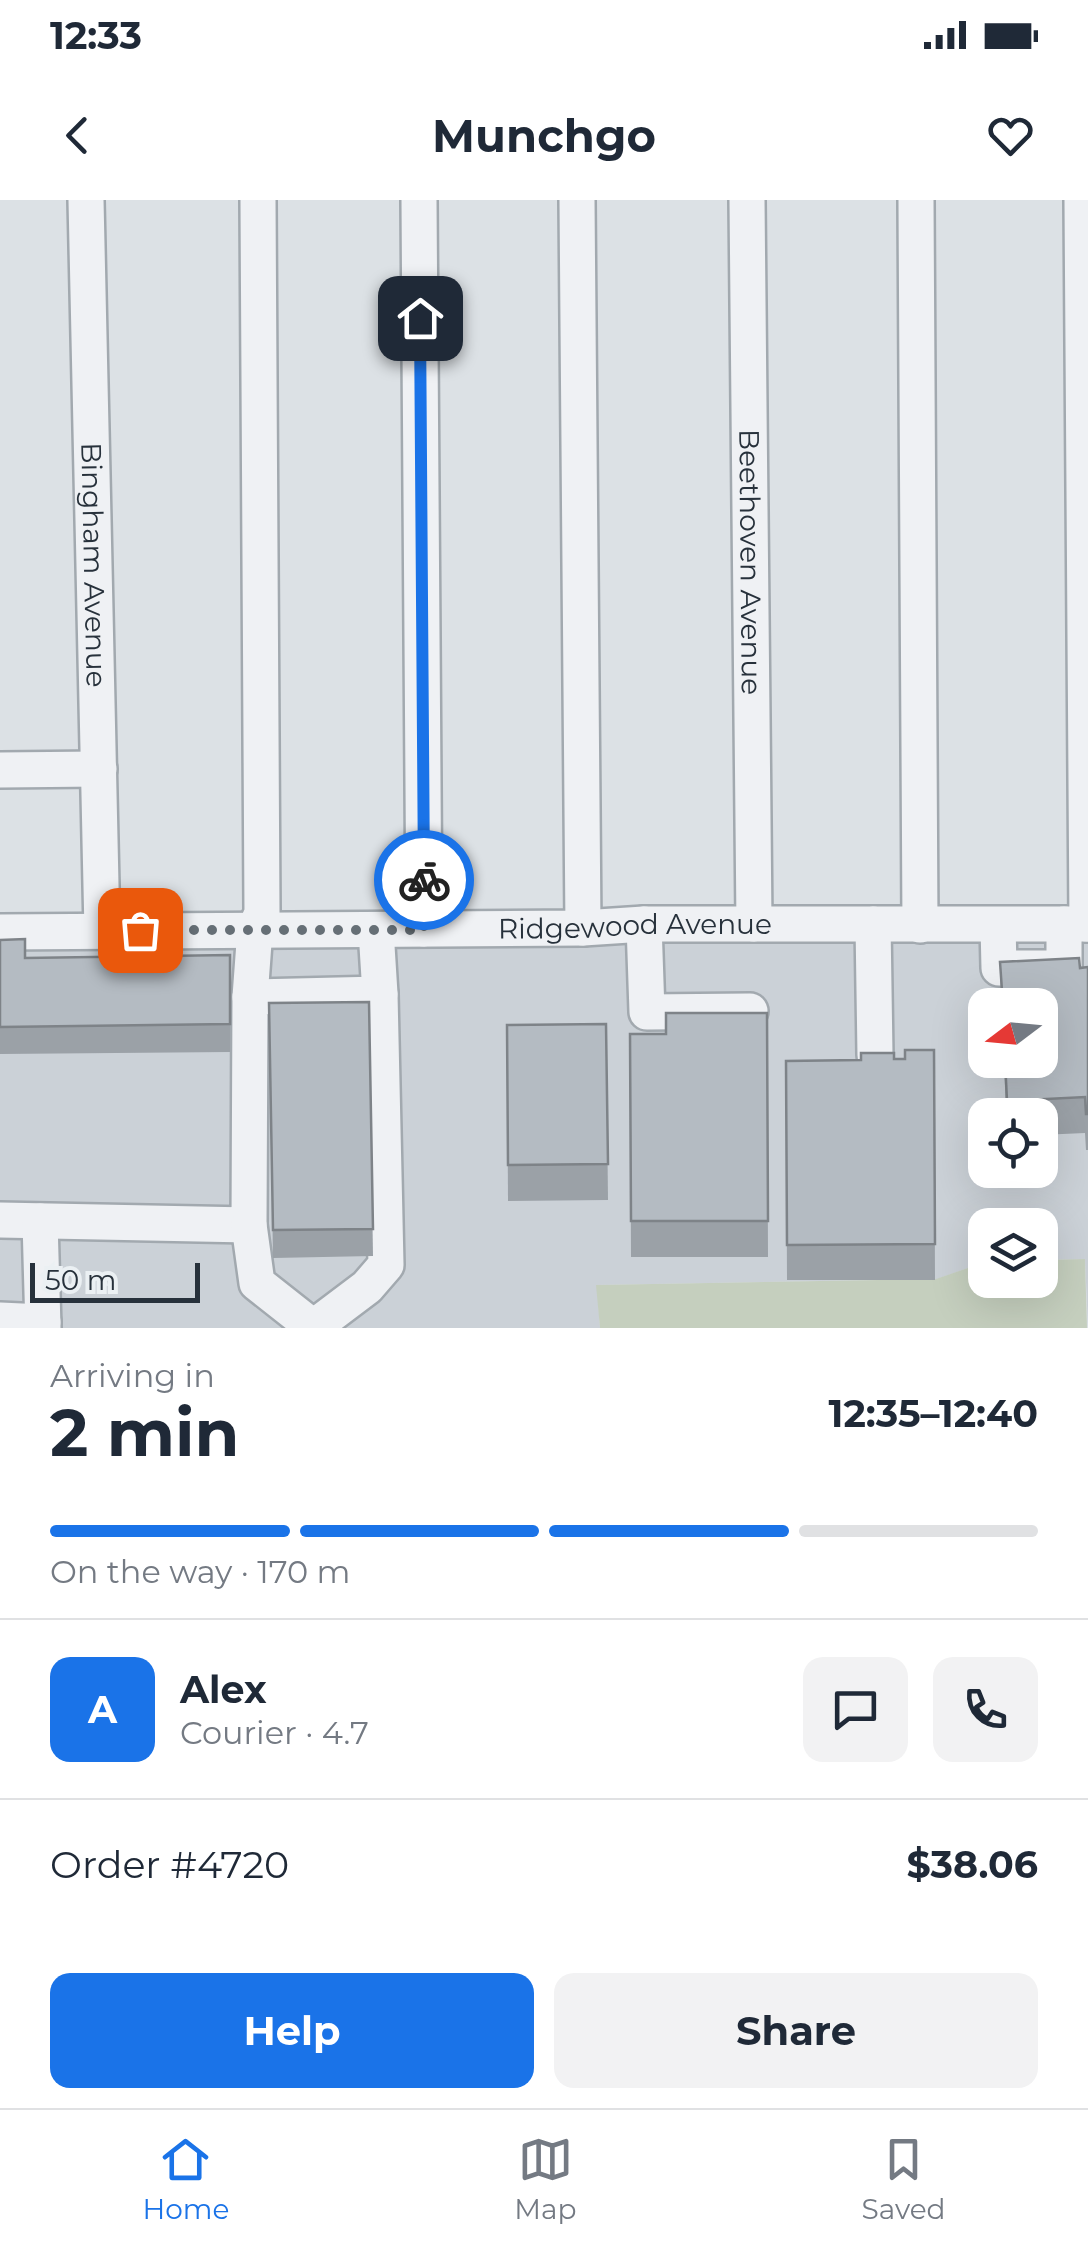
<!DOCTYPE html>
<html lang="en">
<head>
<meta charset="utf-8">
<style>
  body { margin:0; font-family:Montserrat,sans-serif; background:#f2f2f3; color:#1f2937; height:100vh; display:flex; flex-direction:column; font-size:38px; white-space:nowrap }
  * { box-sizing:border-box; margin:0 }
  p { font-size:32px; color:#747a83 }
  .icon { flex:none; width:55px; height:55px; fill:none; stroke:currentColor; stroke-width:2; stroke-linecap:round; stroke-linejoin:round }
  .map { position:relative; height:1128px; overflow:hidden }
  .panel { display:flex; flex-direction:column; background:#fff; flex:1 }
  .panel>* { flex:none }
  .needle { width:65px; rotate:254deg }
  .buttons { position:absolute; left:968px; top:788px; display:grid; gap:20px }
  .buttons a { display:grid; place-items:center; width:90px; height:90px; border-radius:20px; background:#fff; box-shadow:0 10px 40px #0002; font-size:50px }
  .scale { position:absolute; left:30px; bottom:25px; width:170px; box-sizing:border-box; padding-left:10px; border:5px solid #27313b; border-top:0; font-size:28px; line-height:35px; white-space:nowrap; color:#27313b; -webkit-text-stroke:8px #ebf0f3; paint-order:stroke }
  .pin { position:absolute; display:grid; place-items:center; width:85px; height:85px; color:#fff; margin:-42px; border-radius:20px; box-shadow:0 5px 15px #0006 }
  .courier { position:absolute; display:grid; place-items:center; width:100px; height:100px; margin:-50px; border:8px solid #1a73e8; border-radius:50%; background:#fff; color:#222; box-shadow:0 2px 12px #0007 }
  .overview em { font-style:normal; font-weight:700 }
  .overview div { display:flex; flex-direction:column-reverse }
  .overview { display:flex; align-items:center; justify-content:space-between; height:170px; padding:0 50px }
  h1 { font-size:65px; font-weight:700; line-height:75px }
  .bar { display:grid; grid-template-columns:repeat(4,1fr); gap:15px 10px; align-content:center; height:120px; padding:0 50px }
  .bar i { height:12px; border-radius:8px; background:#e0e1e3 }
  .bar .on { background:#1a73e8 }
  .bar p { grid-column:span 4 }
  .line { display:flex; align-items:center; gap:25px; padding:0 50px; border-top:2px solid #e0e1e3 }
  .line div { flex:1 }
  .round { display:grid; place-items:center; flex:none; width:105px; height:105px; border-radius:20px; background:#f2f2f3 }
  .cta { display:flex; gap:20px; margin-top:auto; padding:20px 50px }
  .cta a { flex:1; height:115px; border-radius:20px; background:#1a73e8; color:#fff; font-size:40px; font-weight:700; line-height:115px; text-align:center }
  .cta a+a { background:#f2f2f3; color:#1f2937 }
  .status { display:flex; justify-content:space-between; align-items:center; height:70px; padding:0 50px; background:#fff; direction:ltr }
  .status svg { height:28px; fill:currentColor }
  header { display:flex; justify-content:space-between; align-items:center; height:130px; padding:0 50px; background:#fff; font-size:45px; font-weight:700 }
  .menu { display:flex; justify-content:space-around; align-items:center; height:140px; border-top:2px solid #e0e1e3; background:#fff; font-size:28px; color:#747a83 }
  .menu a { display:grid; justify-items:center; gap:5px }
  .menu .on { color:#1a73e8 }
  .map>svg:first-child { display:block }
  .built { fill:#cbd1d7; fill-rule:evenodd }
  .green { fill:#c5cfbe }
  .lines { fill:none; stroke-linecap:round; stroke-linejoin:round }
  .minor-casing { stroke:#a2a9af; stroke-width:40 }
  .minor { stroke:#eff1f4; stroke-width:35 }
  .wall { fill:#9ba1a7 }
  .building { fill:#b4bbc2; stroke:#7e8388; stroke-width:2.5 }
  .done { stroke:#666f76; stroke-width:10; stroke-dasharray:0 18 }
  .route { stroke:#1a73e8; stroke-width:12 }
  .labels { text-anchor:middle; stroke-width:9; stroke-linejoin:round; paint-order:stroke }
  .street-label { font-size:28px; fill:#27313b; stroke:#ebf0f3 }
</style>
</head>
<body>
<div class="status"><b>12:33</b><svg viewBox="0 0 49 12"><path d="M0 12V9h3v3zM5 12V6h3v6zM10 12V3h3v9zM15 12V0h3v12zM26 1h20v11H26zM47 4h2v5h-2z"/></svg></div>
<header><svg class="icon" aria-label="back" viewBox="0 0 24 24"><path d="M15 5l-7 7 7 7"/></svg>Munchgo<svg class="icon" aria-label="heart" viewBox="0 0 24 24"><path d="M12 20l-8-8c-3-5 5-10 8-4 3-6 11-1 8 4z"/></svg></header>
<div class="map">
<svg width="1088" height="1128" viewBox="0 0 1088 1128">
  <rect width="100%" height="100%" fill="#dce1e5"/>
  <path class="built" d="M1088 742V1128L1085 1059 1040 1060V1025H985V1062L937 1079 597 1085 600 1128H0V747ZM985 805H1040V860H985ZM985 915H1040V970H985Z"/>
  <polygon class="green" points="1085,1059 1087,1128 600,1128 596,1085 936,1079 985,1062 985,1080 1040,1080 1040,1060"/>
  <g class="lines">
    <g class="minor-casing">
      <g id="minor">
        <path id="s1" d="M86 0 102 731"/>
        <polyline points="419,0 424,729"/>
        <polyline points="577,0 583,728"/>
        <path id="s2" d="M747 0 754 724"/>
        <polyline points="916,0 920,725"/>
        <polyline points="1082,0 1087,724"/>
        <polyline points="0,570 99,569"/>
        <polyline points="644,724 647,812 750,811"/>
        <polyline points="873,724 875,855"/>
        <polyline points="998,725 999,768 1064,768 1064,724"/>
        <path id="s3" d="M0 732 583 728 644 724H1088"/>
        <polyline points="250,797 255,729 262,713 258,0"/>
        <polyline points="0,1020 249,1025 250,797 380,794 376,730"/>
        <polyline points="40,1021 43,1128"/>
        <polyline points="249,1025 257,1083 314,1128"/>
        <polyline points="0,1120 43,1122"/>
        <polyline points="314,1127 367,1087 386,1065 380,794"/>
      </g>
    </g>
    <use href="#minor" class="minor"/>
  </g>
  <g class="wall">
    <polygon points="0,740 25,758 230,755 230,852 0,854"/>
    <polygon points="1000,762 1088,767 1088,950 1086,950 1085,933 1040,935 1040,915 1006,915 1004,860 1040,860 1040,805 1001,805"/>
    <polygon points="369,802 373,1056 273,1058 269,803"/>
    <polygon points="767,813 768,1057 631,1057 630,834 666,834"/>
    <polygon points="606,824 608,1000 508,1001 507,825"/>
    <polygon points="934,850 935,1080 787,1080 786,861 905,859"/>
  </g>
  <g class="building">
    <polygon points="25,739 25,758 230,755 230,824 0,827 0,740"/>
    <polygon points="1079,758 1080,768 1088,767 1088,914 1086,914 1085,897 1007,901 1005,860 1040,860 1040,805 1003,805 1000,762"/>
    <polygon points="369,802 373,1029 273,1030 269,803"/>
    <polygon points="666,813 767,813 768,1021 631,1021 630,834 666,834"/>
    <polygon points="606,824 608,964 508,965 507,825"/>
    <polygon points="905,850 934,850 935,1044 787,1045 786,861 861,860 861,853 894,853 894,859 905,859"/>
  </g>
  <g class="lines">
    <polyline class="done" points="140,730 424,730 424,680"/>
    <polyline class="route" points="420,118 424,680"/>
  </g>
  <g class="labels">
    <g class="street-label">
      <text dy="10" stroke="none"><textPath href="#s2" startOffset="362">Beethoven Avenue</textPath></text>
      <text dy="10" stroke="none"><textPath href="#s1" startOffset="365">Bingham Avenue</textPath></text>
      <text dy="10" stroke="none"><textPath href="#s3" startOffset="635">Ridgewood Avenue</textPath></text>
    </g>
  </g>
</svg>
<div class="buttons">
<a><svg class="needle" viewBox="-14 -14 28 28"><path d="M0-13l5 13h-10z" fill="#e53935"/><path d="M0 13l5-13h-10z" fill="#747a83"/></svg></a>
<a><svg class="icon" aria-label="locate" viewBox="0 0 24 24"><circle cx="12" cy="12" r="6"/><path d="M12 2v4M12 18v4M2 12h4M18 12h4"/></svg></a>
<a><svg class="icon" aria-label="layers" viewBox="0 0 24 24"><path d="M12 4l9 5-9 5-9-5zM3 14l9 5 9-5"/></svg></a>
</div>
<div class="scale">50 m</div>
<div class="pin" style="left:140px;top:730px;background:#ea580c"><svg class="icon" aria-label="bag" viewBox="0 0 24 24"><path d="M5 8h14l-1 12H6zM9 8a3 3 0 0 1 6 0"/></svg></div>
<div class="pin" style="left:420px;top:118px;background:#1f2937"><svg class="icon" aria-label="home" viewBox="0 0 24 24"><path d="M3 11l9-7 9 7M6 9v11h12V9"/></svg></div>
<div class="courier" style="left:424px;top:680px"><svg class="icon" aria-label="bike" viewBox="0 0 24 24"><circle cx="6" cy="16" r="4"/><circle cx="18" cy="16" r="4"/><path d="M6 16l4-8h5l3 8M10 8l3 8H6M13 5h3"/></svg></div>
</div>
<section class="panel">
<div class="overview"><div><h1>2 min</h1><p>Arriving in</p></div><em>12:35–12:40</em></div>
<div class="bar"><i class="on"></i><i class="on"></i><i class="on"></i><i></i><p>On the way · 170 m</p></div>
<div class="line" style="height:180px"><b class="round" style="background:#1a73e8;color:#fff">A</b><div><b>Alex</b><p>Courier · 4.7</p></div><a class="round"><svg class="icon" aria-label="chat" viewBox="0 0 24 24"><path d="M4 5h16v11H9l-5 4z"/></svg></a><a class="round"><svg class="icon" aria-label="phone" viewBox="0 0 24 24"><path d="M5 4h4l2 5-3 2q2 4 5 5l2-3 5 2v4C11 20 4 13 5 4z"/></svg></a></div>
<div class="line" style="height:130px"><div>Order #4720</div><b>$38.06</b></div>
<div class="cta"><a>Help</a><a>Share</a></div>
</section>
<nav class="menu">
<a class="on"><svg class="icon" aria-label="home" viewBox="0 0 24 24"><path d="M3 11l9-7 9 7M6 9v11h12V9"/></svg>Home</a>
<a><svg class="icon" aria-label="map" viewBox="0 0 24 24"><path d="M3 6l6-2 6 2 6-2v14l-6 2-6-2-6 2zM9 4v14M15 6v14"/></svg>Map</a>
<a><svg class="icon" aria-label="saved" viewBox="0 0 24 24"><path d="M7 4h10v16l-5-4-5 4z"/></svg>Saved</a>
</nav>
</body>
</html>
